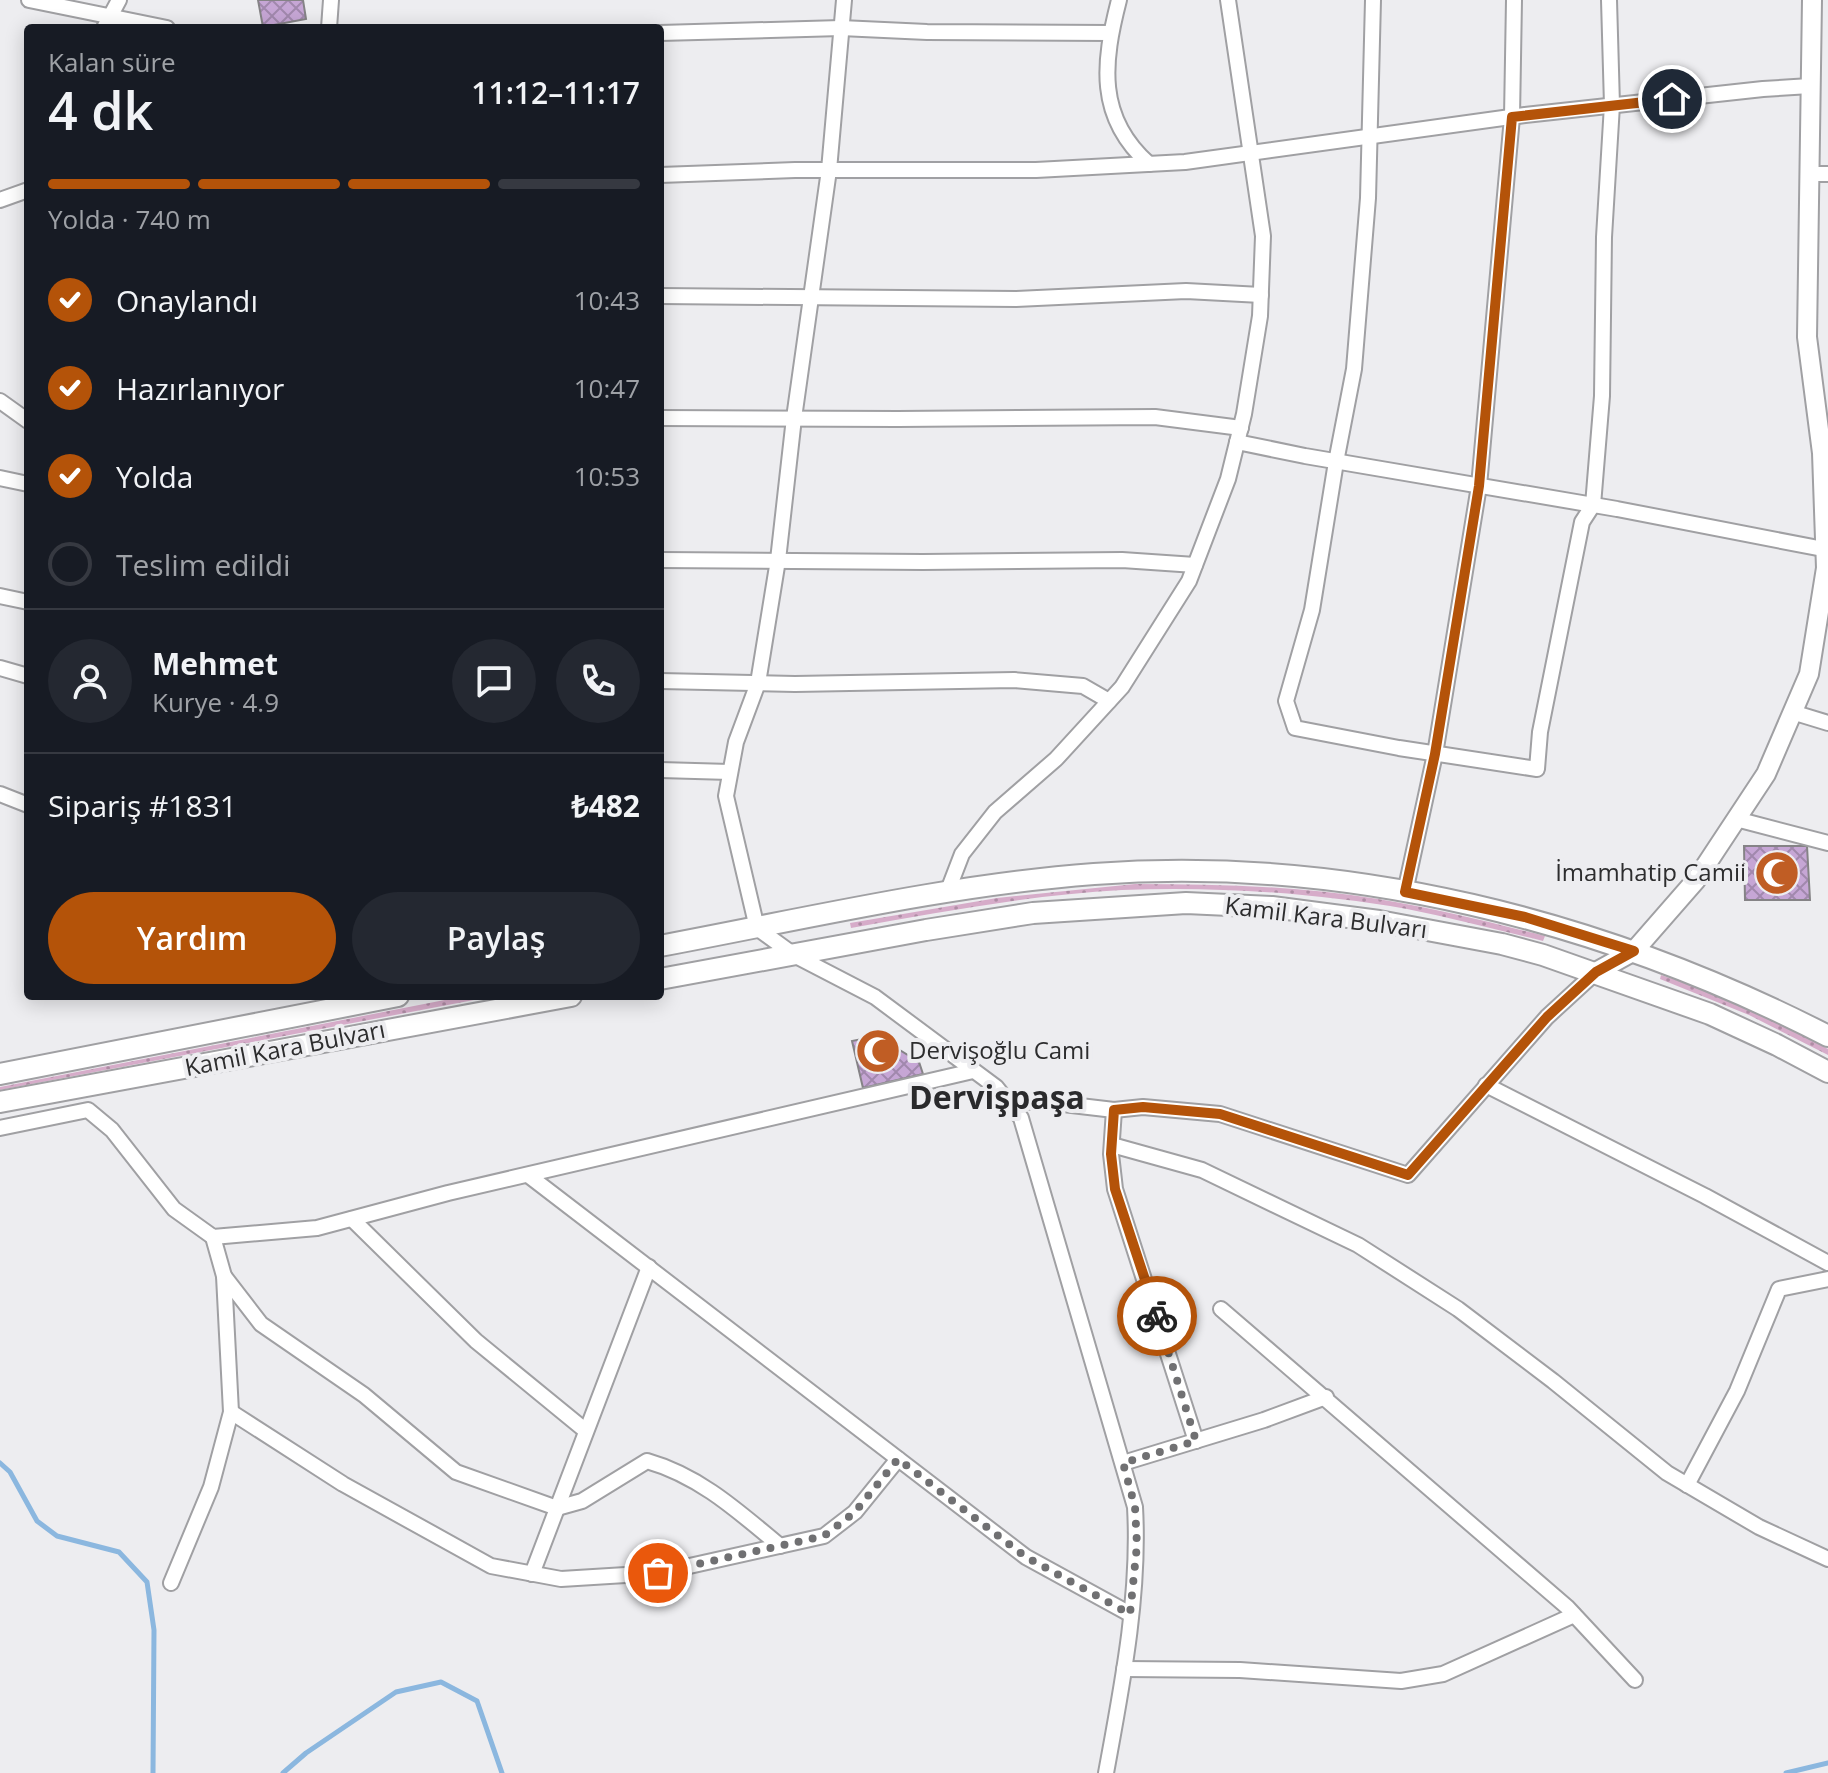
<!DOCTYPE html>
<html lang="tr">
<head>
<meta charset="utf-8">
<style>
  body { margin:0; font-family:"Open Sans",sans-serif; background:#242831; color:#f1f3f6; height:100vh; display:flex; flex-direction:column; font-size:30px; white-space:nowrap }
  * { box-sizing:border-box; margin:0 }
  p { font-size:26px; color:#9ea1a6 }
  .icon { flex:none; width:44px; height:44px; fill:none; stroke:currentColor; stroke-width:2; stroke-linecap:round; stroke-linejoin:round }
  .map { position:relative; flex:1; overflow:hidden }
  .sheet { position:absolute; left:24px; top:24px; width:640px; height:976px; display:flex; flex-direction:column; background:#171b24; border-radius:8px; box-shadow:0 4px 20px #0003 }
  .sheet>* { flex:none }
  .pin { position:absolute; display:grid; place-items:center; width:68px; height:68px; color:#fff; margin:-34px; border:4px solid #fff; border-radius:50%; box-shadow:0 2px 8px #0007 }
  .courier { position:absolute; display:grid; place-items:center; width:80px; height:80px; margin:-40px; border:6px solid #b45309; border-radius:50%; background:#fff; color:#222; box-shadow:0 2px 10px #0007 }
  .summary em { font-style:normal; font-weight:600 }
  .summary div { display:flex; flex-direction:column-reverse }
  .summary { display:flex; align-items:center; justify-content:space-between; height:136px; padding:0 24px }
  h1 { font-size:52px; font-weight:600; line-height:60px }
  .bar { display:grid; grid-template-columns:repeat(4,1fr); gap:12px 8px; align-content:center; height:96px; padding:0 24px }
  .bar i { height:10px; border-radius:6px; background:#363941 }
  .bar .on { background:#b45309 }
  .bar p { grid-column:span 4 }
  .line { display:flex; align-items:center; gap:20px; padding:0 24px; border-top:2px solid #363941 }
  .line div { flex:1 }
  .round { display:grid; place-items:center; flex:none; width:84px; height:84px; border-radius:42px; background:#242831 }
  ol { padding:0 24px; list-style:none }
  li { display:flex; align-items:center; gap:24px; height:88px }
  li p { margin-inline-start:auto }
  li .icon { padding:8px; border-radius:50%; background:#b45309; color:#fff; stroke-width:4 }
  li:last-child { color:#9ea1a6 }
  li i { width:44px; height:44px; border:4px solid #363941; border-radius:50% }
  .button { display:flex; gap:16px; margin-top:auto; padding:16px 24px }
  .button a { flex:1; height:92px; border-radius:48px; background:#b45309; color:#fff; font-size:32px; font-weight:600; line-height:92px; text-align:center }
  .button a+a { background:#242831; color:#f1f3f6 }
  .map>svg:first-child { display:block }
  .green { fill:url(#green-dots) }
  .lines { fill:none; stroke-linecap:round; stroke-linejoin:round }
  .stream { stroke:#8bb7df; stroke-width:5 }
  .building { fill:url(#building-cross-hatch); stroke:#858386; stroke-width:2 }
  .minor-casing { stroke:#a0a0a3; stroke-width:18 }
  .tertiary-casing { stroke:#a0a0a3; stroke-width:22 }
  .secondary-casing { stroke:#a0a0a3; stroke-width:24 }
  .minor { stroke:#fff; stroke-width:14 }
  .tertiary { stroke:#fff; stroke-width:18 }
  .secondary { stroke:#fff; stroke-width:20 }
  .done { stroke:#707072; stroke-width:8; stroke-dasharray:0 14.4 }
  .route { stroke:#b45309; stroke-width:10 }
  .labels { text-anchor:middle; stroke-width:8; stroke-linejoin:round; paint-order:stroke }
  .poi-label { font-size:24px; fill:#2d2d2e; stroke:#ededf0; text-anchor:end }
  .street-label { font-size:24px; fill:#2d2d2e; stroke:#ededf0 }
  .district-label { font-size:32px; font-weight:bold; fill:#2a2a2c; stroke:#ededf0 }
</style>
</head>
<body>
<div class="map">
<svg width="1828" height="1773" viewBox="0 0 1828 1773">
  <defs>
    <pattern id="green-dots" width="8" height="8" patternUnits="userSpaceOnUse" patternTransform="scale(2)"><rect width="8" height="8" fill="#d6acc9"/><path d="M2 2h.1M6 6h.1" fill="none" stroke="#ae8ca4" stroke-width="1.8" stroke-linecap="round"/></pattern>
    <pattern id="building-cross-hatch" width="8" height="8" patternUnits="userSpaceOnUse" patternTransform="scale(2)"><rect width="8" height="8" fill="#c6a6d5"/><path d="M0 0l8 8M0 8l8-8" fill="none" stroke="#a188ad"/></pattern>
  </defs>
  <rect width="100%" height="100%" fill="#ededf0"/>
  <g class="green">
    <path d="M1135 884C1216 884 1298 886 1378 899 1434 908 1489 922 1545 936L1543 941C1498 930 1452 918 1407 909 1314 893 1216 886 1122 890 1030 895 941 912 851 928L850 923 997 898Z"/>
    <path d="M1661 975C1719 994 1774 1020 1828 1049V1055L1749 1015 1660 979Z"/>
    <polygon points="465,996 495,996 0,1090 0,1087"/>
  </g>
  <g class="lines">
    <g class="stream">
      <polyline points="0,1463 10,1472 37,1521 57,1536 119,1552 147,1582 154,1630 153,1773"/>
      <polyline points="283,1773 306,1753 396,1692 441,1682 477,1701 502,1773"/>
      <polyline points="1786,1773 1828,1763"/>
    </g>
  </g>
  <g class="building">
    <polygon points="258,0 303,0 306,19 263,27"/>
    <polygon points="1744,846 1807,846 1810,900 1745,900"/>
    <polygon points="877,1036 919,1062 923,1074 863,1088 852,1041"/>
  </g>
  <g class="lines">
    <g class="minor-casing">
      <g id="minor">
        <polyline points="29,0 167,28"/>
        <path d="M844 0 829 170 794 418 778 560 758 683 736 742 726 796 757 928 794 955 875 997 996 1087 1021 1118 1135 1507C1140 1595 1122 1686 1106 1773"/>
        <path d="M1119 0C1103 62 1096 117 1149 164"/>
        <polyline points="1373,0 1368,198 1354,369 1336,462 1312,610 1286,701 1295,728 1399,748 1537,769 1540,732 1582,522 1593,505 1602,396 1604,237 1612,105 1609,0"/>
        <polyline points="104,28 119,0"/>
        <polyline points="329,28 331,0"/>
        <polyline points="660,33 841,28 927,32 1111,33"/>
        <polyline points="1809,174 1828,174"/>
        <polyline points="660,175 795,170 1036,170 1185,162 1525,115 1763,89 1810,86"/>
        <polyline points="0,200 28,190"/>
        <polyline points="660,296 1016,299 1186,291 1261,295"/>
        <polyline points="0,401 28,421"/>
        <polyline points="660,418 898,419 1155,417 1241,428"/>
        <polyline points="1237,442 1305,456 1617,509 1828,550"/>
        <polyline points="0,478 28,484"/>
        <polyline points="660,560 923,562 1122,560 1195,565"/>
        <polyline points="0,596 28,602"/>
        <polyline points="0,668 28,676"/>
        <polyline points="660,681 795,684 1014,680 1083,686 1109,701"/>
        <polyline points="1792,712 1828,723"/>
        <polyline points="660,770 730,772"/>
        <polyline points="0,794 28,805"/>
        <polyline points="1736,819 1828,843"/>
        <polyline points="1405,892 1435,754 1479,486 1512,117 1514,0"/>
        <polyline points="947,893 962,854 995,812 1056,759 1122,687 1189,581 1228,479 1244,414 1260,316 1263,236 1228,0"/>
        <polyline points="1486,1085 1705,1196 1828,1263"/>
        <polyline points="1007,1101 1046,1102 1114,1110 1143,1107 1220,1114 1408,1175 1547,1017 1596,972"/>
        <polyline points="1114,1110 1111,1154 1115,1189 1196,1441"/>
        <polyline points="0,1128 88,1110 112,1130 174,1209 213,1237 317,1228 448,1193 973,1071"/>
        <polyline points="1112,1145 1202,1170 1358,1245 1458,1309 1553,1381 1667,1473 1759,1527 1828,1559"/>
        <polyline points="528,1175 1026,1557 1130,1614"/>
        <polyline points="352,1219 476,1341 586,1431"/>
        <path d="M224 1276 261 1324 364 1395 456 1472 557 1508 582 1501 647 1461C700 1476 739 1512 780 1546"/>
        <polyline points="1221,1309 1567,1607 1635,1680"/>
        <polyline points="231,1412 343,1484 491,1566 561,1579 658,1573 824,1536 855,1512 898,1459"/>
        <polyline points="1123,1463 1264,1420 1326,1397"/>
        <polyline points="1687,1485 1737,1391 1779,1289 1828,1279"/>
        <polyline points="532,1574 649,1267"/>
        <polyline points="171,1583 211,1487 231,1412 224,1276 213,1237"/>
        <polyline points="1124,1669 1240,1670 1401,1681 1443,1674 1574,1615"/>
      </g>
    </g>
    <g class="tertiary-casing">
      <polyline id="tertiary" points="1596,972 1634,951 1696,880 1766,774 1809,674 1826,568 1822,453 1807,337 1812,0"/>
    </g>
    <g class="secondary-casing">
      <g id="secondary">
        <path d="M660 946C804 919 948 885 1094 874 1347 855 1604 921 1828 1036"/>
        <polyline points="660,979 926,930 1033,913 1186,903 1272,907 1379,921 1502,944 1543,955 1710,1014 1777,1045 1828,1072"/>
        <polyline points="0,1074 398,996"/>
        <polyline points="0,1102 571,996"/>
      </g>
    </g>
    <use href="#minor" class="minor"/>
    <use href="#tertiary" class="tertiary"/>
    <use href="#secondary" class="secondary"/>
  </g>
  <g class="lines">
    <polyline class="done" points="658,1573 824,1536 855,1512 898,1459 1026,1557 1130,1614 1137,1545 1135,1507 1123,1463 1196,1441 1157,1316"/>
    <polyline class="route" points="1157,1316 1115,1189 1111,1154 1114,1110 1143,1107 1220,1114 1408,1175 1547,1017 1596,972 1634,951 1525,917 1405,892 1435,754 1479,486 1512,117 1672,99"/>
  </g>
  <defs>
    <g id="mosque-disc" transform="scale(2.3)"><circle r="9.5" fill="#c05d24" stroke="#ededf0"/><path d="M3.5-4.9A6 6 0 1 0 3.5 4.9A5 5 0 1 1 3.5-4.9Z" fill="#fff"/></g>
  </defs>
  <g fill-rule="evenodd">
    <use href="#mosque-disc" x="1777" y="873"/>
    <use href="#mosque-disc" x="878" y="1051"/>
  </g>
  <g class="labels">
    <g class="poi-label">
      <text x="1746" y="881">İmamhatip Camii</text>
      <text x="909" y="1059" text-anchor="start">Dervişoğlu Cami</text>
    </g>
    <g class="street-label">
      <text transform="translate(1326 918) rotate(7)" y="8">Kamil Kara Bulvarı</text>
      <text transform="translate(285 1049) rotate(-11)" y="8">Kamil Kara Bulvarı</text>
    </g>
    <g class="district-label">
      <text x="997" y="1109">Dervişpaşa</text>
    </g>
  </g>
</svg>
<div class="pin" style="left:658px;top:1573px;background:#ea580c"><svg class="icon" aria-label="bag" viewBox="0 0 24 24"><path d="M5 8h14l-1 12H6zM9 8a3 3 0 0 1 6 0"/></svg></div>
<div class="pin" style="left:1672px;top:99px;background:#1f2937"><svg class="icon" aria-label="home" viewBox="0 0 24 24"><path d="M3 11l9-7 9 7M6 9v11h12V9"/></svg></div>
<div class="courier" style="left:1157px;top:1316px"><svg class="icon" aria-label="bike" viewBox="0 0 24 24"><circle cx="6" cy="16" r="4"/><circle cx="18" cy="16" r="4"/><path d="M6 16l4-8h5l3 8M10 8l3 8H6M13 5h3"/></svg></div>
<section class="sheet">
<div class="summary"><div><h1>4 dk</h1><p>Kalan süre</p></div><em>11:12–11:17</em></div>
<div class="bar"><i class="on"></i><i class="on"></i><i class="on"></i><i></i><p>Yolda · 740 m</p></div>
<ol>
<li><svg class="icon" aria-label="check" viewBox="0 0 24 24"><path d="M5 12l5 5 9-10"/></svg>Onaylandı<p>10:43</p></li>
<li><svg class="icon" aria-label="check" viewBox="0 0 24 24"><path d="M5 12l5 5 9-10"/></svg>Hazırlanıyor<p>10:47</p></li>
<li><svg class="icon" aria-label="check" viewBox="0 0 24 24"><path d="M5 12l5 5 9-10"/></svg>Yolda<p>10:53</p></li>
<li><i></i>Teslim edildi</li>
</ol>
<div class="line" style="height:144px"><a class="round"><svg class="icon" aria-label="person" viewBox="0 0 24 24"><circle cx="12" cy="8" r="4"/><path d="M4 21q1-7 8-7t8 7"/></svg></a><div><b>Mehmet</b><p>Kurye · 4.9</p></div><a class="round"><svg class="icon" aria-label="chat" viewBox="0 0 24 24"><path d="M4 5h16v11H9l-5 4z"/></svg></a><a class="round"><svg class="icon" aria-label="phone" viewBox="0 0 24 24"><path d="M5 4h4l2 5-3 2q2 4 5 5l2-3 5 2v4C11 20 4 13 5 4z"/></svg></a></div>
<div class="line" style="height:104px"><div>Sipariş #1831</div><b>₺482</b></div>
<div class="button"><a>Yardım</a><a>Paylaş</a></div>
</section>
</div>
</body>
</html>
